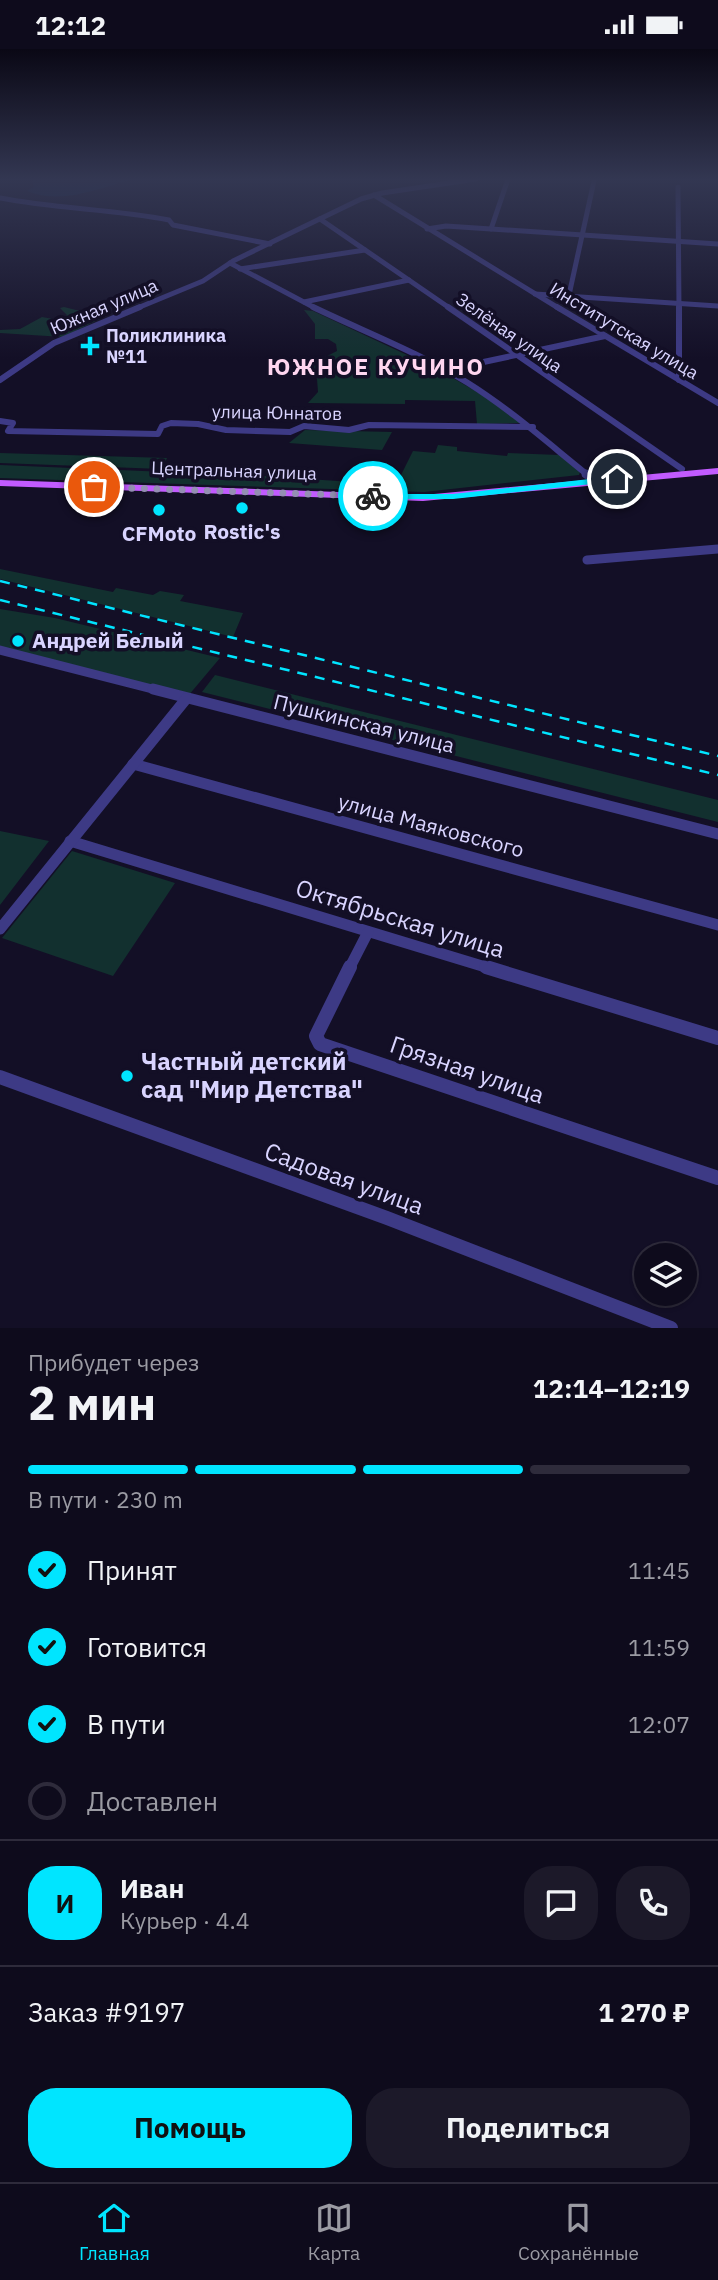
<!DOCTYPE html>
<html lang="ru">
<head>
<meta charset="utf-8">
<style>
  body { margin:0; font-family:"IBM Plex Sans",sans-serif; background:#1c1929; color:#f1f3f6; height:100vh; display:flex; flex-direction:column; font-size:26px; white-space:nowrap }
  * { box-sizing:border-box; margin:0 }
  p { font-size:23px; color:#9b9ba3 }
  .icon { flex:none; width:38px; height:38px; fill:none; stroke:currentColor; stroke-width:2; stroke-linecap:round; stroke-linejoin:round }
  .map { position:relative; height:1279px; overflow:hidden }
  .panel { display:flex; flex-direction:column; background:#0e0b1c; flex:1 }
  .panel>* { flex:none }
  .tools { position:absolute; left:634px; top:1194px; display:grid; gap:14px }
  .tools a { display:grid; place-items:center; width:63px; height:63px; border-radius:50%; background:#0e0b1c; box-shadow:0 2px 5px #0004,0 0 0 2px #2e2b3b; font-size:35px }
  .pin { position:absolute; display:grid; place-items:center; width:60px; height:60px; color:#fff; margin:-30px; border:4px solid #fff; border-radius:50%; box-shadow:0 2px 7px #0007 }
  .courier { position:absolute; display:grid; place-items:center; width:70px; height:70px; margin:-35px; border:5px solid #00e5ff; border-radius:50%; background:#fff; color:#222; box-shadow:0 2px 9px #0007 }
  .headline em { font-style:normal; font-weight:700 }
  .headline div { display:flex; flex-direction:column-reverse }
  .headline { display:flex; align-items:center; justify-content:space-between; height:119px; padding:0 28px }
  h1 { font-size:46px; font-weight:700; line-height:52px }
  .bar { display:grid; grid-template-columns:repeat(4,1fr); gap:10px 7px; align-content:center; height:84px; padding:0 28px }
  .bar i { height:9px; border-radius:5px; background:#2e2b3b }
  .bar .current { background:#00e5ff }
  .bar p { grid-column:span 4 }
  .line { display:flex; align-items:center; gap:18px; padding:0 28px; border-top:2px solid #2e2b3b }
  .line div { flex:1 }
  .round { display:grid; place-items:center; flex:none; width:74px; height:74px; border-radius:28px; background:#1c1929 }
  ol { padding:0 28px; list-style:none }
  li { display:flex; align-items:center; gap:21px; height:77px }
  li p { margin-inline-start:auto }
  li .icon { padding:7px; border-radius:50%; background:#00e5ff; color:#111; stroke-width:4 }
  li:last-child { color:#9b9ba3 }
  li i { width:38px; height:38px; border:4px solid #2e2b3b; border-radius:50% }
  .cta { display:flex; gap:14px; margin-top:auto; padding:14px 28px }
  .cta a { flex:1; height:80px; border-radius:28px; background:#00e5ff; color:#111; font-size:28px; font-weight:700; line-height:80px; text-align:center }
  .cta a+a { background:#1c1929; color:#f1f3f6 }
  .status { display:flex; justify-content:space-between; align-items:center; height:49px; padding:0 35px; background:#0e0b1c; direction:ltr }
  .status svg { height:19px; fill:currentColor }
  .tab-bar { display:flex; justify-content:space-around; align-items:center; height:98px; border-top:2px solid #2e2b3b; background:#0e0b1c; font-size:19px; color:#9b9ba3 }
  .tab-bar a { display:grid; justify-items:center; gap:4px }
  .tab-bar .current { color:#00e5ff }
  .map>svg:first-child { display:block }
  .green { fill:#12302f }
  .water { fill:#0c2248 }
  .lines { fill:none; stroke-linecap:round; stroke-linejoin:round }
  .minor-far4 { stroke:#3d3a85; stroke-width:5 }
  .minor-far3 { stroke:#3d3a85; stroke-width:6 }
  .minor-far2 { stroke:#3d3a85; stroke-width:9 }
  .minor-far1 { stroke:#3d3a85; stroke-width:11 }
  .minor { stroke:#3d3a85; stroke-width:14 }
  .major { fill:#c25bff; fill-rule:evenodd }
  .rail { stroke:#00e5ff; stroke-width:2.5; stroke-dasharray:10 8; stroke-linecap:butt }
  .route { fill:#00e5ff }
  .done { stroke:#948fb3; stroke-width:7; stroke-dasharray:0 12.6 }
  .poi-dot { fill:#00e5ff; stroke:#130f26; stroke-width:2.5 }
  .labels { text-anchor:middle; stroke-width:7; stroke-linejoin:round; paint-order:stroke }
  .far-street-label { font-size:18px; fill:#d9d4ff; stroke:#130f26 }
  .far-poi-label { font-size:18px; font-weight:bold; fill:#d9d4ff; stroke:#130f26; text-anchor:start }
  .poi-label { font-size:21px; font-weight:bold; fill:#d9d4ff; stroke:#130f26 }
  .street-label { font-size:21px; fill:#d9d4ff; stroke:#130f26 }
  .far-district-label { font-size:23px; font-weight:bold; letter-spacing:2px; fill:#ffd6f0; stroke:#130f26 }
  .near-street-label { font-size:24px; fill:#d9d4ff; stroke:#130f26 }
  .near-poi-label { font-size:24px; font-weight:bold; fill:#d9d4ff; stroke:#130f26; text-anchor:start }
</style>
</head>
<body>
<div class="status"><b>12:12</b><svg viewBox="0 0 49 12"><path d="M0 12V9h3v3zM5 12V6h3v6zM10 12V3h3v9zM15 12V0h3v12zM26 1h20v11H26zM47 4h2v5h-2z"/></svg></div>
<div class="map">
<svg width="718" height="1279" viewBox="0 0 718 1279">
  <rect width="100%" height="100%" fill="#130f26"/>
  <g class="green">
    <polygon points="64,258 104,268 63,288 0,284 0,281 20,280 42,268 59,271 67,266 60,259"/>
    <polygon points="304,261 313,262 437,320 493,352 520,374 477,375 475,352 405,351 405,355 308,354 318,343 317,330 307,317 337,302 336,295 328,290 315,290 315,275"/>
    <polygon points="305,381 392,383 382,401 289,394"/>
    <polygon points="438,396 457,398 457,402 507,407 508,404 559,406 580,423 579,426 424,443 0,429 0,416 264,427 396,436 413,402 435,404"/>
    <polygon points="0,404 167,409 162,420 0,414"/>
    <polygon points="0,520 113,543 116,539 153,546 160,542 184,546 180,552 243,564 233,588 0,530"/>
    <polygon points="0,560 55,569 220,609 188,647 0,598"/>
    <polygon points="215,626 718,751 718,773 202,643"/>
    <polygon points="0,782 49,792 0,856"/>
    <polygon points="72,802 175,834 113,927 2,889"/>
  </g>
  <path class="water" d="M35 130H136C99 138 63 157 27 142L34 138 32 133Z"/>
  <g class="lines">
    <g class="minor-far4">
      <polyline points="678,138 679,260"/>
      <polyline points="374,146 560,260"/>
      <path d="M0 149C56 160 113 160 169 171L173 176 270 195"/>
      <polyline points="320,170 451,260"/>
      <polyline points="427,180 446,177 718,195"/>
      <polyline points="491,180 508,130"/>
      <polyline points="230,214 317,260"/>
      <polyline points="240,220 365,201"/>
      <polyline points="535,245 718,257"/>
      <polyline points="569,246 594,132"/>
      <polyline points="304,253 409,231"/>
      <polyline points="135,260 203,232 233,212 361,150 382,144 476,130"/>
    </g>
    <g class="minor-far3">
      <path d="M313 258C365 283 420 304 468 334 511 361 549 395 589 427"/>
      <polyline points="448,258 682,420"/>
      <polyline points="557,258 718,354"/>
      <polyline points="679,258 679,331"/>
      <polyline points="446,321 605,287"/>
      <polyline points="0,331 54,294 140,258"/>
      <polyline points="0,372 13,374 8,382 158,385 162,377 171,374 198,375 226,381 290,383 304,377 349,381 369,376 533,378"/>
    </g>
    <g class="minor-far2">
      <polyline points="586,425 589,427"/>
      <polyline points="587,511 718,500"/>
      <polyline points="0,601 160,642"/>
    </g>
    <g class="minor-far1">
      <polyline points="153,640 718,785"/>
      <polyline points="133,715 718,876"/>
      <polyline points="70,792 492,920"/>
      <polyline points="0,880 186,650"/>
      <polyline points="349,920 368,883"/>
    </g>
    <g class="minor">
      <polyline points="350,918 316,987 320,995 718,1129"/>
      <polyline points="486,918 718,989"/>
      <polyline points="0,1028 387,1169 671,1279"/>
    </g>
    <polygon class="major" points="718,419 718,425 423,452 0,437 0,431 423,446"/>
    <g class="rail">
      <polyline points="0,532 718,707"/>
      <polyline points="0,551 718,726"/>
    </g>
  </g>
  <linearGradient id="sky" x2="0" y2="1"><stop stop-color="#0a0815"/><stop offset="0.42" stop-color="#333752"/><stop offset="1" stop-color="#333752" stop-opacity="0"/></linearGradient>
  <rect width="718" height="310" fill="url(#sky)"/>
  <polygon class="route" points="617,427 622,430 620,432 453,450 373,450 369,447 373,445 453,445"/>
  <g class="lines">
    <polyline class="done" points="94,438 373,447"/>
  </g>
  <g class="poi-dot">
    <path d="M86.5 286.5h7v7h7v7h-7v7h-7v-7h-7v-7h7z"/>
    <circle cx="242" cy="459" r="7"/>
    <circle cx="159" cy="461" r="7"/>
    <circle cx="18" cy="592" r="7"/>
    <circle cx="127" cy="1027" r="7"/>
  </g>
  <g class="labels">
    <g class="far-street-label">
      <text transform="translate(104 258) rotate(-23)" y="6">Южная улица</text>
      <text transform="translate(624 282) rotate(31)" y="6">Институтская улица</text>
      <text transform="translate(509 284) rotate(35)" y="6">Зелёная улица</text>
      <text transform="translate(277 364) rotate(1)" y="6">улица Юннатов</text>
      <text transform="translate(234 422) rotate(2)" y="6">Центральная улица</text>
    </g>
    <g class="far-poi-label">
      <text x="106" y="293">Поликлиника<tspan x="106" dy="21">№11</tspan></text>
    </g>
    <g class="poi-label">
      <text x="242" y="490">Rostic's</text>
      <text x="159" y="492">CFMoto</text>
      <text x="32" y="599" text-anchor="start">Андрей Белый</text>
    </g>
    <g class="street-label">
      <text transform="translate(364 675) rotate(14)" y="7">Пушкинская улица</text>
      <text transform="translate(431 777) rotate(15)" y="7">улица Маяковского</text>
    </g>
    <g class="far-district-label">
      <text x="376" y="326">ЮЖНОЕ КУЧИНО</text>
    </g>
    <g class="near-street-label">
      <text transform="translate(400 870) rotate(17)" y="8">Октябрьская улица</text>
      <text transform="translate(467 1021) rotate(19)" y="8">Грязная улица</text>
      <text transform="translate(344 1130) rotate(20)" y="8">Садовая улица</text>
    </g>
    <g class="near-poi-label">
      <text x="141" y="1021">Частный детский<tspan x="141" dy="28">сад "Мир Детства"</tspan></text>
    </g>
  </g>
</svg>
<div class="tools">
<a><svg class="icon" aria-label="layers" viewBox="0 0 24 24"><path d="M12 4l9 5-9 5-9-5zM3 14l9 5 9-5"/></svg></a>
</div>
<div class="pin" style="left:94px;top:438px;background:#ea580c"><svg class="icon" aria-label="bag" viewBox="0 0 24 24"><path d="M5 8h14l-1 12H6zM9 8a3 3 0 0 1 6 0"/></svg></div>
<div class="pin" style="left:617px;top:430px;background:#1f2937"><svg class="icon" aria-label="home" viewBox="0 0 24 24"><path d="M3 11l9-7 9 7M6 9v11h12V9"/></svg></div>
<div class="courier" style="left:373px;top:447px"><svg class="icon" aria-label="bike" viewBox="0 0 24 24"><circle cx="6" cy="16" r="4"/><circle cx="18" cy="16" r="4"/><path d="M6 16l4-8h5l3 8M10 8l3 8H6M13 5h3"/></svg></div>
</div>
<section class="panel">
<div class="headline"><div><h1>2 мин</h1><p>Прибудет через</p></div><em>12:14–12:19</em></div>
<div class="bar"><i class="current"></i><i class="current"></i><i class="current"></i><i></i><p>В пути · 230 m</p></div>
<ol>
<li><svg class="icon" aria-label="check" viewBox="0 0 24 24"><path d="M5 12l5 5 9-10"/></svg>Принят<p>11:45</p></li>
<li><svg class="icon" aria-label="check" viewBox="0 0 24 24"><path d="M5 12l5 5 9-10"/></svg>Готовится<p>11:59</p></li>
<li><svg class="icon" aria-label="check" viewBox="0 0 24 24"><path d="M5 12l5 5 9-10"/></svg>В пути<p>12:07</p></li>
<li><i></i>Доставлен</li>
</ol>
<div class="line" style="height:126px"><b class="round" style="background:#00e5ff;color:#111">И</b><div><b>Иван</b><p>Курьер · 4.4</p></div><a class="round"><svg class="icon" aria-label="chat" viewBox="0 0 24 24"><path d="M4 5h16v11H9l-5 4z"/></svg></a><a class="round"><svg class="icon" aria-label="phone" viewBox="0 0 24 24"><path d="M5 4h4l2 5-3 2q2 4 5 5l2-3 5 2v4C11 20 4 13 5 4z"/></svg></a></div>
<div class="line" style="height:91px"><div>Заказ #9197</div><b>1 270 ₽</b></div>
<div class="cta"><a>Помощь</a><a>Поделиться</a></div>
</section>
<nav class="tab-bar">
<a class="current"><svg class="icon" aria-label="home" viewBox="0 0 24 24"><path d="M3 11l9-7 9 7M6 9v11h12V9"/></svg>Главная</a>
<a><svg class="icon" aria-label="map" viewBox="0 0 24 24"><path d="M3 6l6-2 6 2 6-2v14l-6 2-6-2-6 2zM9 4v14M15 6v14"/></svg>Карта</a>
<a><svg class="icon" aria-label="saved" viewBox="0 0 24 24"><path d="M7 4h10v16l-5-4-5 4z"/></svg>Сохранённые</a>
</nav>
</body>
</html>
